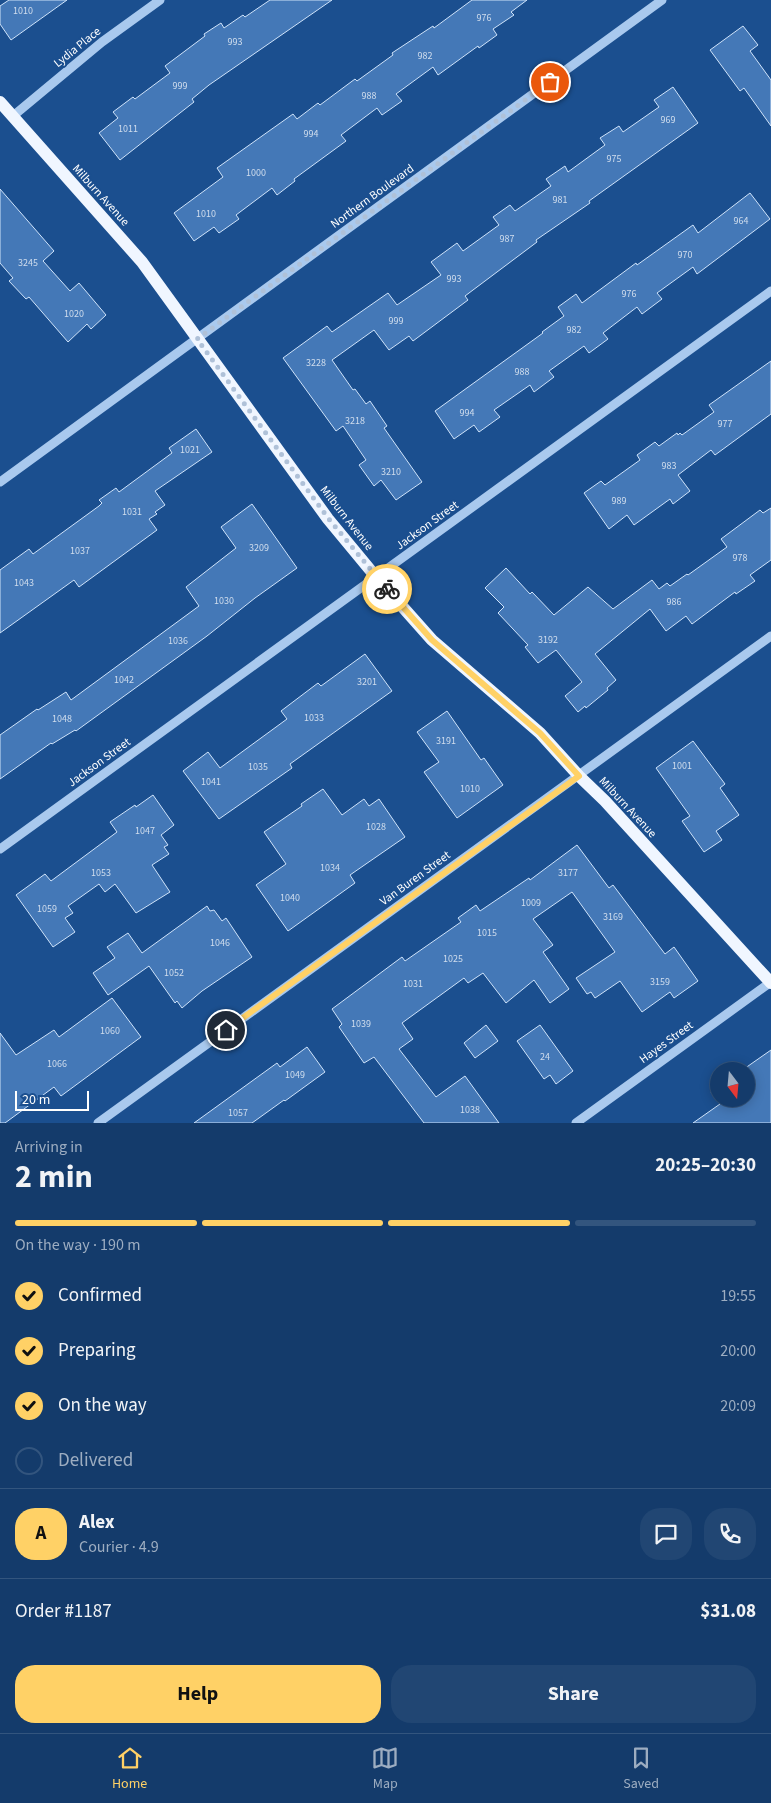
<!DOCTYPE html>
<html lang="en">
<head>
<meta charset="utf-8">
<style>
  body { margin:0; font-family:"Source Sans 3",sans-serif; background:#214673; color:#f1f3f6; height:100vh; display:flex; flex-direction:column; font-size:19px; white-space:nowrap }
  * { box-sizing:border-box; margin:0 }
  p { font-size:16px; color:#9dadc1 }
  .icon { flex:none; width:28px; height:28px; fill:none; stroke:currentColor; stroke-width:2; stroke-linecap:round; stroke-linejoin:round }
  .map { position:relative; height:1123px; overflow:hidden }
  .sheet { display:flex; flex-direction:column; background:#143b6b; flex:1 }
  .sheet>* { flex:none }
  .needle { width:32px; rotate:164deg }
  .buttons { position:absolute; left:710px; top:1062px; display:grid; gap:10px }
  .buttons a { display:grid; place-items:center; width:45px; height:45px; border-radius:50%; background:#143b6b; box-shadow:0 2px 12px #0003,0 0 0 1px #33557e; font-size:25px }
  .scale { position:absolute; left:15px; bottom:12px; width:74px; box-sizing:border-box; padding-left:5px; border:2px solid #fff; border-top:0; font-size:14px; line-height:18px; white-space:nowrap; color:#fff; -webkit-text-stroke:4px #1b4f8f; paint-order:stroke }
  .pin { position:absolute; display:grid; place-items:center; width:42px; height:42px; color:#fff; margin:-21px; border:2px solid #fff; border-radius:50%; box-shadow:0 1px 5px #0007 }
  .courier { position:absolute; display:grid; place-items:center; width:50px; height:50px; margin:-25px; border:4px solid #ffd166; border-radius:50%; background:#fff; color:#222; box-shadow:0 1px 6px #0007 }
  .summary em { font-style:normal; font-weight:700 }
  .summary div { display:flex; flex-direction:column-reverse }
  .summary { display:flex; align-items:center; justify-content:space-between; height:85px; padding:0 15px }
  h1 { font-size:32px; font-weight:700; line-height:38px }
  .bar { display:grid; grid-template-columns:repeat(4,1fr); gap:8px 5px; align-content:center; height:60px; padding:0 15px }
  .bar i { height:6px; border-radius:4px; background:#33557e }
  .bar .current { background:#ffd166 }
  .bar p { grid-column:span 4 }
  .line { display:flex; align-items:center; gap:12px; padding:0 15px; border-top:1px solid #33557e }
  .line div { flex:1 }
  .round { display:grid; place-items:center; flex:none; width:52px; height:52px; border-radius:20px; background:#214673 }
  ol { padding:0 15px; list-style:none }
  li { display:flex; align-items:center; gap:15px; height:55px }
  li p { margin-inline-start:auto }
  li .icon { padding:5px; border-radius:50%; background:#ffd166; color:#111; stroke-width:4 }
  li:last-child { color:#9dadc1 }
  li i { width:28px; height:28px; border:2px solid #33557e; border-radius:50% }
  .button { display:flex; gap:10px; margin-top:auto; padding:10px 15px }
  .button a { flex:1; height:58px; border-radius:20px; background:#ffd166; color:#111; font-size:20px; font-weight:700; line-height:58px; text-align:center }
  .button a+a { background:#214673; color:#f1f3f6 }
  .tabs { display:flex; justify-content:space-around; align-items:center; height:70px; border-top:1px solid #33557e; background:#143b6b; font-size:14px; color:#9dadc1 }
  .tabs a { display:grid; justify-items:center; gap:2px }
  .tabs .current { color:#ffd166 }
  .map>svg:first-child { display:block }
  .building { fill:#4478b7; stroke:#cfe3fa }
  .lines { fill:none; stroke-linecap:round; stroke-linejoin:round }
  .minor { stroke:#a9c9ee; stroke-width:9 }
  .major { stroke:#f0f6ff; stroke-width:12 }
  .done { stroke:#afc1d8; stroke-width:5; stroke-dasharray:0 9 }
  .route { stroke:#ffd166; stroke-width:6 }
  .labels { text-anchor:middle; stroke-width:4; stroke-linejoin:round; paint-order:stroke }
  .number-label { font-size:10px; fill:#d0dded }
  .street-label { font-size:12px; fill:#fff; stroke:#1b4f8f }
</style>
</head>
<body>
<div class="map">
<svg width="771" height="1123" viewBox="0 0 771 1123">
  <rect width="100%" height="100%" fill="#1b4f8f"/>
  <g class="building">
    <polygon points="9,0 67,0 11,40 0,24 0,6"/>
    <polygon points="270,0 332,0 209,85 192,99 194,102 120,160 99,133 118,118 113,112 133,97 135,99 170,73 165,66 205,36 204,34 221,23 224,28 243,15 245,17"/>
    <polygon points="472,0 527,0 511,12 514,15 493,29 497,35 479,48 478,46 438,75 433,67 396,94 402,101 382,115 377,108 341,135 346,141 294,179 295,181 277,195 272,188 236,215 239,219 219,233 214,227 194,241 174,213 223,177 217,168 293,114 297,119 318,103 320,105 355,79 357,81 393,55 392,53 433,26 434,28"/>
    <polygon points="743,26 758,45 750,51 771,80 771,126 744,88 740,91 710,50"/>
    <polygon points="673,87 698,123 589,201 590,203 536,240 537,242 465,296 468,300 413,341 409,336 389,350 374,330 332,360 353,390 355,389 366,404 370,401 387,426 384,428 422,482 396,500 381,480 374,486 359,465 366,460 343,426 336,431 283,358 327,326 332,332 388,293 397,305 441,275 431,262 457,243 463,251 499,225 493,217 510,205 515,211 551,186 546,179 565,166 568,172 605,145 600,138 619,126 623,132 659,107 654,100"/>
    <polygon points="0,189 54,251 43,261 70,291 79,283 106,315 91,329 87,324 68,342 29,297 26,299 9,281 13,278 0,263"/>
    <polygon points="750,193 770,219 697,274 693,267 657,293 662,299 642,314 637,307 603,333 608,339 589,353 584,346 549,371 554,377 534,392 530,385 494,410 500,417 479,432 474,425 454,439 435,411 543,333 542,332 564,316 558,307 576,294 582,303 636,263 637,265 693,225 698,233"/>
    <polygon points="771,361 771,414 715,455 711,450 678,475 690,491 673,504 670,499 634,525 627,515 609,529 584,493 601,481 605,485 640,460 637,455 655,442 659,446 677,433 678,435 680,433 682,435 714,412 709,405"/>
    <polygon points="196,429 212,452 155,491 165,505 155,512 157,514 149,519 157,530 79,587 74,580 0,633 0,570 29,549 33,554 99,506 102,503 99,500 116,488 119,492 172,453 169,448"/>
    <polygon points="252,504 297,568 255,598 207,636 76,731 75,730 52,744 51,743 0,779 0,735 37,709 38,710 66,692 71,700 199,606 186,587 236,548 221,527"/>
    <polygon points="771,508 771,560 750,575 755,581 736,594 735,592 692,624 686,616 666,631 650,609 595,654 616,680 607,688 608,690 586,708 585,706 578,712 565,696 582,682 556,650 538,663 525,647 528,645 498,613 504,607 485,588 506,568 530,594 532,592 554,615 588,587 613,609 652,580 659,589 667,583 670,586 687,574 688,575 727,547 721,539 760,510 763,513"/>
    <polygon points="365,654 392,691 290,764 292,768 219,819 183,771 208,752 220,768 287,719 281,711 318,683 321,686"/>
    <polygon points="447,711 481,760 484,758 503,785 457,818 424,772 439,762 417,732"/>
    <polygon points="693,741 725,784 720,788 739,815 716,831 722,840 704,852 682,821 690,816 656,768"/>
    <polygon points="323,789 342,815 364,799 369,806 379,799 405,837 350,875 355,883 288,931 256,885 286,864 264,832 302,806 301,804"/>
    <polygon points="153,795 174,825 161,835 168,845 164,847 169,854 152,865 170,892 136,913 115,884 105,892 99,884 68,906 73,913 65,918 75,932 53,947 16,895 45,874 51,881 117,832 110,822 135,805 136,807"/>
    <polygon points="577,845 609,888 613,885 665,954 674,947 698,981 674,998 670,992 642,1012 620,981 595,998 591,992 587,994 576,978 615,952 572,892 533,919 553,945 543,952 569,989 550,1003 534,980 506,1003 483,973 468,983 464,978 402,1023 413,1039 399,1049 436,1097 465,1076 499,1123 424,1123 374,1057 364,1063 339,1027 342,1024 332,1009 402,957 405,961 461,922 458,918 476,905 480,911 529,878 530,880"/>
    <polygon points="207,906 210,911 214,910 222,921 226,918 252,957 202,991 182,1008 177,1001 175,1003 149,966 108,995 93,973 115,958 107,947 128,933 142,953"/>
    <polygon points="112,998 141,1037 61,1096 54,1087 5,1123 0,1123 0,1033 16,1055 54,1030 59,1037"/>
    <polygon points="486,1025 498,1041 475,1058 464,1043"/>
    <polygon points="540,1025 573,1071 556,1084 550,1075 544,1079 517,1041"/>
    <polygon points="307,1047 325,1072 285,1101 284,1100 252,1123 194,1123 277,1063 280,1067"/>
    <polygon points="771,1050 771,1123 693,1123 720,1104 711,1092 719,1087 719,1099 746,1099 746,1071 741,1071"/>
  </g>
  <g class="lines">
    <g class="minor">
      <polyline points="13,116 102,42 160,0"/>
      <polyline points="0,482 662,0"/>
      <polyline points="0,849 771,291"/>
      <polyline points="98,1123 771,636"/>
      <polyline points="576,1123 771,982"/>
    </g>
    <polyline class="major" points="0,102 142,262 328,519 376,577 432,640 540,733 579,776 605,801 771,983"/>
  </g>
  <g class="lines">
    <polyline class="done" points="387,589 328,518 197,339 550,82"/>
    <polyline class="route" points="226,1030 579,776 540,733 432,640 387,589"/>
  </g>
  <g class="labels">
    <g class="number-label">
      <text x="23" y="14">1010</text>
      <text x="484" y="21">976</text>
      <text x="235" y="45">993</text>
      <text x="425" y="59">982</text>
      <text x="180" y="89">999</text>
      <text x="369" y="99">988</text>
      <text x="668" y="123">969</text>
      <text x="128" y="132">1011</text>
      <text x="311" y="137">994</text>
      <text x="614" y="162">975</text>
      <text x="256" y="176">1000</text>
      <text x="560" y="203">981</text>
      <text x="206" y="217">1010</text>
      <text x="741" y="224">964</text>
      <text x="507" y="242">987</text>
      <text x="685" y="258">970</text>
      <text x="28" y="266">3245</text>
      <text x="454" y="282">993</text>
      <text x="629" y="297">976</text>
      <text x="74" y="317">1020</text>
      <text x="396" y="324">999</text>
      <text x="574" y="333">982</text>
      <text x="316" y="366">3228</text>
      <text x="522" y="375">988</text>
      <text x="467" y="416">994</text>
      <text x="355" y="424">3218</text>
      <text x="725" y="427">977</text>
      <text x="190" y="453">1021</text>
      <text x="669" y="469">983</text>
      <text x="391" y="475">3210</text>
      <text x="619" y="504">989</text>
      <text x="132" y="515">1031</text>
      <text x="259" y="551">3209</text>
      <text x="80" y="554">1037</text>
      <text x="740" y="561">978</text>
      <text x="24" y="586">1043</text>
      <text x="224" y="604">1030</text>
      <text x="674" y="605">986</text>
      <text x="548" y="643">3192</text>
      <text x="178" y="644">1036</text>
      <text x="124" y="683">1042</text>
      <text x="367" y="685">3201</text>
      <text x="314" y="721">1033</text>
      <text x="62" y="722">1048</text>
      <text x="446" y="744">3191</text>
      <text x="682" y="769">1001</text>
      <text x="258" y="770">1035</text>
      <text x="211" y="785">1041</text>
      <text x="470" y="792">1010</text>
      <text x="376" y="830">1028</text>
      <text x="145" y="834">1047</text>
      <text x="330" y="871">1034</text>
      <text x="101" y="876">1053</text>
      <text x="568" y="876">3177</text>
      <text x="290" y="901">1040</text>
      <text x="531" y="906">1009</text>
      <text x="47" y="912">1059</text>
      <text x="613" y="920">3169</text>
      <text x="487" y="936">1015</text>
      <text x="220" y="946">1046</text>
      <text x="453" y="962">1025</text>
      <text x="174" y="976">1052</text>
      <text x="660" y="985">3159</text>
      <text x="413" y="987">1031</text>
      <text x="361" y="1027">1039</text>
      <text x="110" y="1034">1060</text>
      <text x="545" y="1060">24</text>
      <text x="57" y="1067">1066</text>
      <text x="295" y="1078">1049</text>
      <text x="470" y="1113">1038</text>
      <text x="238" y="1116">1057</text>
    </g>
    <g class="street-label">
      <text transform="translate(77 47) rotate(-39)" y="4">Lydia Place</text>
      <text transform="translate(101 195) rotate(48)" y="4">Milburn Avenue</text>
      <text transform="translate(372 196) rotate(-36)" y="4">Northern Boulevard</text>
      <text transform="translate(347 518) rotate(52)" y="4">Milburn Avenue</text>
      <text transform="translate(427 525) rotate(-36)" y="4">Jackson Street</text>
      <text transform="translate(99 762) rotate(-36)" y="4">Jackson Street</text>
      <text transform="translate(628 807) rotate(47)" y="4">Milburn Avenue</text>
      <text transform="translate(415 878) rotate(-36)" y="4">Van Buren Street</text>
      <text transform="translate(666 1042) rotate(-36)" y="4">Hayes Street</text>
    </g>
  </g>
</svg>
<div class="buttons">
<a><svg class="needle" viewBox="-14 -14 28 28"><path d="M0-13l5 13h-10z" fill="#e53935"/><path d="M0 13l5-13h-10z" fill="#9dadc1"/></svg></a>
</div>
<div class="scale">20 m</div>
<div class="pin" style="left:550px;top:82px;background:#ea580c"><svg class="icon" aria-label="bag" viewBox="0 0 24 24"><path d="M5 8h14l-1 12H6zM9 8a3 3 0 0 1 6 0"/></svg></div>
<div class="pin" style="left:226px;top:1030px;background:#1f2937"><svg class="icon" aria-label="home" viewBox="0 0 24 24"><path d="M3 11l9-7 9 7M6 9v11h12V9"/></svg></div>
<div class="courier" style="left:387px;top:589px"><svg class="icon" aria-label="bike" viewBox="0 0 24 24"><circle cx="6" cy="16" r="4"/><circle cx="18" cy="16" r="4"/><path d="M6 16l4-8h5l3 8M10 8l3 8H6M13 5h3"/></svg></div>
</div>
<section class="sheet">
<div class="summary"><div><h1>2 min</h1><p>Arriving in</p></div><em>20:25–20:30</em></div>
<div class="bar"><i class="current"></i><i class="current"></i><i class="current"></i><i></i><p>On the way · 190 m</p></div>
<ol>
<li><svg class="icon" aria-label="check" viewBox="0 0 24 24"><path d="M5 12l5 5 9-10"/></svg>Confirmed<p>19:55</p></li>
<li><svg class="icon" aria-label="check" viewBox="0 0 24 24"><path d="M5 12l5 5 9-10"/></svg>Preparing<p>20:00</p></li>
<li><svg class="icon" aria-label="check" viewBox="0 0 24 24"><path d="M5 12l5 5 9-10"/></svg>On the way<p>20:09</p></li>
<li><i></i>Delivered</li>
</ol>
<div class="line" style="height:90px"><b class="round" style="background:#ffd166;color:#111">A</b><div><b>Alex</b><p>Courier · 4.9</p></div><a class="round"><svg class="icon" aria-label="chat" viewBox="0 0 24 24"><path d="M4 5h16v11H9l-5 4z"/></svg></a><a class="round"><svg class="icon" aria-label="phone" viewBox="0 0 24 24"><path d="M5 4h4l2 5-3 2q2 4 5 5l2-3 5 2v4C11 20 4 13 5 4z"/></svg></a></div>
<div class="line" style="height:65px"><div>Order #1187</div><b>$31.08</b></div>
<div class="button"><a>Help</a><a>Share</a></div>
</section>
<nav class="tabs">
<a class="current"><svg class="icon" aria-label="home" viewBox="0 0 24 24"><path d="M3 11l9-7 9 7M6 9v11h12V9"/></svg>Home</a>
<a><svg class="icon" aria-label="map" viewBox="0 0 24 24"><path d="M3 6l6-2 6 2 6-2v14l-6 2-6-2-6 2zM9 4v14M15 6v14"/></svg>Map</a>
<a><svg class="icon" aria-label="saved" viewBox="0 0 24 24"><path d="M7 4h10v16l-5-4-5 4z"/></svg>Saved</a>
</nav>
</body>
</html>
